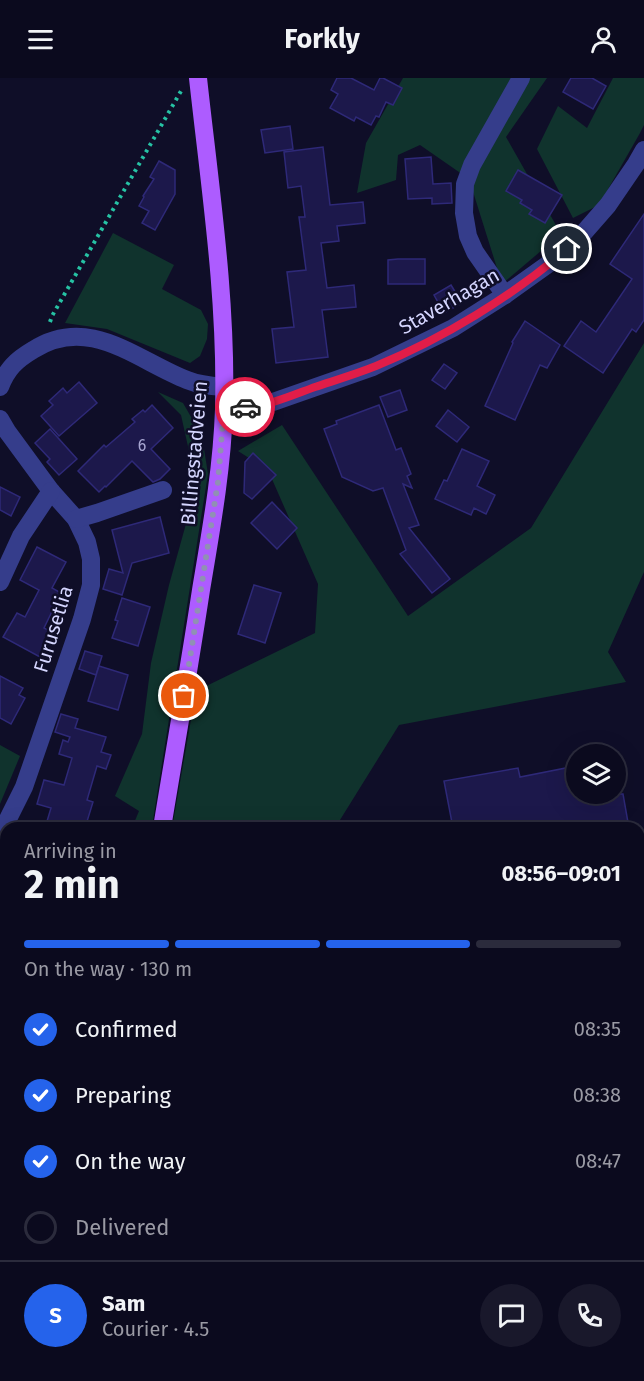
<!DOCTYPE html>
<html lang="en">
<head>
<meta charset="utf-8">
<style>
  body { margin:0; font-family:"Fira Sans",sans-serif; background:#19182b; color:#f1f3f6; height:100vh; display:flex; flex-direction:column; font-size:22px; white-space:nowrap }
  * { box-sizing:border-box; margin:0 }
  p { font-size:20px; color:#9a9aa4 }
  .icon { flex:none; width:33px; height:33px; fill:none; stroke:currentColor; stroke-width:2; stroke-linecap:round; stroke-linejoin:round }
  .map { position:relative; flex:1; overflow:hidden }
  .drawer { position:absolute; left:0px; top:744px; width:645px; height:560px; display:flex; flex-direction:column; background:#0b0a1e; border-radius:18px 18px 0 0; box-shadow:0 6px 24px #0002,0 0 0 2px #2b2b3c }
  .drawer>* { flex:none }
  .buttons { position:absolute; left:566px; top:666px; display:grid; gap:12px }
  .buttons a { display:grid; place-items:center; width:60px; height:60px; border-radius:50%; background:#0b0a1e; box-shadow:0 6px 24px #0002,0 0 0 2px #2b2b3c; font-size:30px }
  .pin { position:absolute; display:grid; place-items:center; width:51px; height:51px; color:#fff; margin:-26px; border:3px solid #fff; border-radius:50%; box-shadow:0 2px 6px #0007 }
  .courier { position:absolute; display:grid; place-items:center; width:60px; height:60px; margin:-30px; border:4px solid #e11d48; border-radius:50%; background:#fff; color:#222; box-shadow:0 2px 8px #0007 }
  .headline em { font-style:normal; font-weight:700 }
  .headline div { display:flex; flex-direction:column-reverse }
  .headline { display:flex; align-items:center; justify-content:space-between; height:102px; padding:0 24px }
  h1 { font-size:39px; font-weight:700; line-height:45px }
  .bar { display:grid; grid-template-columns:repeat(4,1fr); gap:9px 6px; align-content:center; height:72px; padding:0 24px }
  .bar i { height:8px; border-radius:4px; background:#2b2b3c }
  .bar .active { background:#2563eb }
  .bar p { grid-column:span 4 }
  .line { display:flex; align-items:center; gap:15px; padding:0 24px; border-top:2px solid #2b2b3c }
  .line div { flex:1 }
  .round { display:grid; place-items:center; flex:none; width:63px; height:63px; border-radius:32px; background:#19182b }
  ol { padding:0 24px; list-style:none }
  li { display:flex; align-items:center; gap:18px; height:66px }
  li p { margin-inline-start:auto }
  li .icon { padding:6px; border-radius:50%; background:#2563eb; color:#fff; stroke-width:4 }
  li:last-child { color:#9a9aa4 }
  li i { width:33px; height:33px; border:3px solid #2b2b3c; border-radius:50% }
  header { display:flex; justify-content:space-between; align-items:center; height:78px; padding:0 24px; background:#0b0a1e; font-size:27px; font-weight:700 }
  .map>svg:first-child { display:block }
  .green { fill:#10332d }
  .building { fill:#1c184b; stroke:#2e2978; stroke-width:1.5 }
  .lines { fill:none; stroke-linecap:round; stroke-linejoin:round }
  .path { stroke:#26c2a4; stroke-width:4; stroke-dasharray:3 4.5; stroke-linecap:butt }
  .minor { stroke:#353d8b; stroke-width:18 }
  .major { stroke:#ad5cff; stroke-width:18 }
  .done { stroke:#9090b4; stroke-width:6; stroke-dasharray:0 10.8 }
  .route { stroke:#e11d48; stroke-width:8 }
  .labels { text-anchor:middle; stroke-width:5; stroke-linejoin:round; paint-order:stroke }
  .number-label { font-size:16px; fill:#a7a6d2 }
  .street-label { font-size:20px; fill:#d5d6ff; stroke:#0f0e28 }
</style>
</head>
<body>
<header><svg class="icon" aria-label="menu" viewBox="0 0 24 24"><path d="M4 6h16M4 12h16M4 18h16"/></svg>Forkly<svg class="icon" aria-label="person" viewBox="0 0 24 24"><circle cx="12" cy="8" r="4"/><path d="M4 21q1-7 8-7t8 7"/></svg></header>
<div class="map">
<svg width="644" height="1303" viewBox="0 0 644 1303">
  <rect width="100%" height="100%" fill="#0f0e28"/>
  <g class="green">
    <polygon points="403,0 547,0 506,59 561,156 502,206 469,101 420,67 398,77 396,102 357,115 366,65"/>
    <polygon points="613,0 644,0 644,47 640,55 599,127 573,140 537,71 558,28 587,50"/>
    <polygon points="113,155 174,187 162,211 201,232 208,246 207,261 200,278 190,285 107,251 65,245"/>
    <polygon points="644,265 644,494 608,574 626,604 399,647 335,750 172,750 196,613 315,555 318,506 268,392 238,373 282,347 408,538 531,450"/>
    <polygon points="158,314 183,325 202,358 208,396 153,742 151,750 132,750 139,733 115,718 142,656 151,585 169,507 189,435 191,382 181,337"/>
    <polygon points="0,667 20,678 0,726"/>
    <polygon points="6,904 6,974 0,985 0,910"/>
    <polygon points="6,1029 6,1298 20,1298 16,1303 0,1303 0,1036"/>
  </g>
  <g class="building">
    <polygon points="337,0 351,0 374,12 380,0 383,0 402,10 393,27 386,24 379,39 376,38 371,47 356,39 354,43 330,30 338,16 331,12"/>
    <polygon points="571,0 592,0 606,8 593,31 563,14"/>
    <polygon points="290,48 293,71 265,75 261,52"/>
    <polygon points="323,69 330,127 363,124 365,145 337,148 339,163 321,165 327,210 354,207 356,229 322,232 328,279 276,285 272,251 294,249 287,194 306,192 299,139 305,139 301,108 288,110 284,74"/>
    <polygon points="431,79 433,106 451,105 452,125 432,126 432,120 408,121 405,81"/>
    <polygon points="159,83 175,92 175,116 155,152 142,145 149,133 139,128 144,119 143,118 154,101 150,99"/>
    <polygon points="518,92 562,117 545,145 529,136 532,132 520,125 522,122 506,113"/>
    <polygon points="644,136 644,242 636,254 632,251 603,295 564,268 581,243 596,254 632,201 610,186"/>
    <polygon points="398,181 425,181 425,206 388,206 388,182"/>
    <polygon points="451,207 462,225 444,235 434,217"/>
    <polygon points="525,243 560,267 547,290 540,287 515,342 485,328 513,265 512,264"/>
    <polygon points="444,286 457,295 445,311 432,302"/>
    <polygon points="79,304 97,325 59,358 41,338 53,327 49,323 63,310 67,315"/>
    <polygon points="400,312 407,332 388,339 380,319"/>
    <polygon points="152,327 173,350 151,371 170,391 160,401 153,404 132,383 106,409 105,408 99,414 78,393 104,367 106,369 135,344 132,341 143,332 145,334"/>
    <polygon points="379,327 396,372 401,370 411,396 407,398 412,410 403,406 419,447 409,450 450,501 432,515 400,476 406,472 383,410 373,413 342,399 324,351 337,346 336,343"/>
    <polygon points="448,332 469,349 457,364 436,348"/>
    <polygon points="50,351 77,381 59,397 47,384 50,381 35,365"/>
    <polygon points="462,371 489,383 477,408 495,417 486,436 474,430 471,437 435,421 444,402 447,403"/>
    <polygon points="253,375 276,397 252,421 244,415 245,384"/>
    <polygon points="0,409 20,419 11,438 0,432"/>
    <polygon points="272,424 297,450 277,471 251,445"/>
    <polygon points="160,439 169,475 132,485 122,517 103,511 109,491 123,495 112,452"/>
    <polygon points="37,469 66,484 52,510 61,515 44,550 53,555 40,579 3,559 17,535 25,539 39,512 20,502"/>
    <polygon points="254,507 281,515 265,565 238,556"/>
    <polygon points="122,520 150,529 138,568 112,560 118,543 115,542"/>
    <polygon points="85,573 102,578 96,597 79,591"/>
    <polygon points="99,588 128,597 118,632 88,623"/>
    <polygon points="0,598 23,610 19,617 25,620 11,646 0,640"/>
    <polygon points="61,636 78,641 75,650 106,659 101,674 111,677 106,691 97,688 87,722 93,724 85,750 45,750 51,730 37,726 44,702 64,707 72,680 59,676 63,662 68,664 70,659 55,654"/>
    <polygon points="576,688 576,716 623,716 629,750 453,750 444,703 518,690 520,699"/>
  </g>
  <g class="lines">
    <g class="path">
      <polyline points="50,244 52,238 181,13"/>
      <polyline points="0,1176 6,1169"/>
    </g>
    <g class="minor">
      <polyline points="505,217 475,174 468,158 464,135 465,106 472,87 521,0"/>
      <path d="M0 309C7 291 16 282 33 272 89 236 136 282 187 302 199 307 211 308 223 309"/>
      <polyline points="224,329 249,329 273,324 373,289 453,250 505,217 554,182 580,159 608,127 636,86 644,72"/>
      <polyline points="0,341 7,353 51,413 76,441 87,464 91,481 91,507 82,541 24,709 0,757"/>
      <polyline points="76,441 97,435 163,412"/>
      <polyline points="0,504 21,458 51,413"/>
      <polyline points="639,992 644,991"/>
      <polyline points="639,1293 644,1292"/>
      <polyline points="598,1303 617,1298"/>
    </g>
    <g class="major">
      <path d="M162 750C175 671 189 591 201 512 211 452 222 392 224 331 227 221 210 110 198 0"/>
      <polyline points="0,1012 6,1003"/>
    </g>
  </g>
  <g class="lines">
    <polyline class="done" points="184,618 218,404 224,329 245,329"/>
    <path class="route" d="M245 329C269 328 293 317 315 309 336 302 356 296 376 288 442 261 513 218 567 171"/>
  </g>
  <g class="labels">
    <g class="number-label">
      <text x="142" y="373">6</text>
    </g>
    <g class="street-label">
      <text transform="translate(449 223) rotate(-30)" y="7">Staverhagan</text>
      <text transform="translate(194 375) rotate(-85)" y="7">Billingstadveien</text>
      <text transform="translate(53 551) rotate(-73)" y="7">Furusetlia</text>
    </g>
  </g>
</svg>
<div class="buttons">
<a><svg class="icon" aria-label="layers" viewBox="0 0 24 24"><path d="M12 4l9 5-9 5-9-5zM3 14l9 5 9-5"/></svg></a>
</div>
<div class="pin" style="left:184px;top:618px;background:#ea580c"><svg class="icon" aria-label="bag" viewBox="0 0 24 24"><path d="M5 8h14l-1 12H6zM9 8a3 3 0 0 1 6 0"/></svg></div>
<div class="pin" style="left:567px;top:171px;background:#1f2937"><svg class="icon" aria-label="home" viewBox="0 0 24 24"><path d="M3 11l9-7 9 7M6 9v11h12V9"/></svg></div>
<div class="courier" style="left:245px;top:329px"><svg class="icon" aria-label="car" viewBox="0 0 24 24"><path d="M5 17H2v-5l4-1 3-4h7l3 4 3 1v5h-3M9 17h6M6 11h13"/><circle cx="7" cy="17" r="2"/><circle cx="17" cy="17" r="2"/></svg></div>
<section class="drawer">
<div class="headline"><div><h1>2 min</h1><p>Arriving in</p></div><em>08:56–09:01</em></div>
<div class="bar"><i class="active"></i><i class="active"></i><i class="active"></i><i></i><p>On the way · 130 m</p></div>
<ol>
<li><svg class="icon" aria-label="check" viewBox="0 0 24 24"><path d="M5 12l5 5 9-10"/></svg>Confirmed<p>08:35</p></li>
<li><svg class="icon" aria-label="check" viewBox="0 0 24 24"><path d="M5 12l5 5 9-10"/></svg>Preparing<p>08:38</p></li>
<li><svg class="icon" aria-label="check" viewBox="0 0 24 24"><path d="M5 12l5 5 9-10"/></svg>On the way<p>08:47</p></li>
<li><i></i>Delivered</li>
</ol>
<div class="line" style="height:108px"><b class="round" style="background:#2563eb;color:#fff">S</b><div><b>Sam</b><p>Courier · 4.5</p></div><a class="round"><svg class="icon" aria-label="chat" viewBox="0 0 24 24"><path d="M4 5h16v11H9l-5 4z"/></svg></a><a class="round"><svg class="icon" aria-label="phone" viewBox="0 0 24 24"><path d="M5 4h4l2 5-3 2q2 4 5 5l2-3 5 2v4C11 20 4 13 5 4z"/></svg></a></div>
</section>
</div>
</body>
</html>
